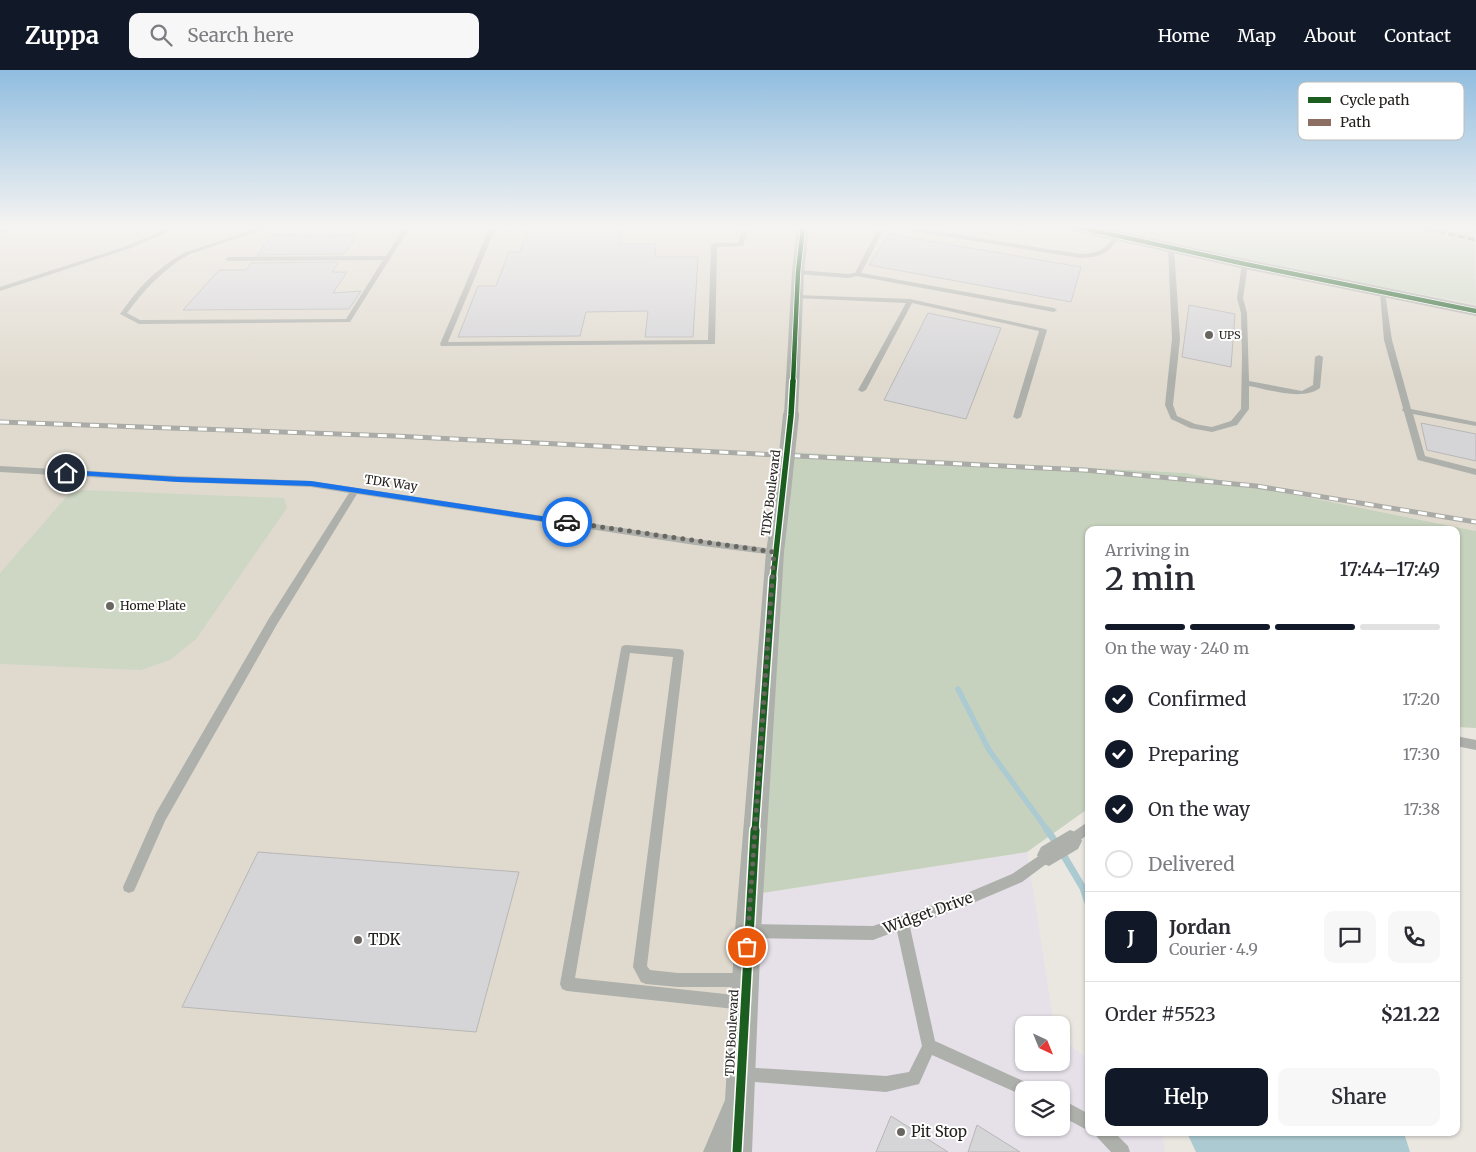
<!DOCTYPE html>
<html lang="en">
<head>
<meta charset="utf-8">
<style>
  body { margin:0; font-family:Merriweather,serif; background:#f7f7f7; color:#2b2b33; height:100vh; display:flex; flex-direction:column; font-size:19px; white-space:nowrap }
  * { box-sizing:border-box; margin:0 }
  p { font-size:16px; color:#7c7c81 }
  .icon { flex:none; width:28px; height:28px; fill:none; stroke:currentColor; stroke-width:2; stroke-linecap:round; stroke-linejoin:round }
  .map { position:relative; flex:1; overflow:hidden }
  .panel { position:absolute; left:1085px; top:456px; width:375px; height:610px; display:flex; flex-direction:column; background:#fff; border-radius:10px; box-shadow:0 1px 4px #0004 }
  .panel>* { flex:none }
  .needle { width:32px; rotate:137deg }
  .tools { position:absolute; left:1015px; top:946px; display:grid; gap:10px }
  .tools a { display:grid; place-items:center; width:55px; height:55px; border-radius:10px; background:#fff; box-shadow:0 1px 4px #0004; font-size:25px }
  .pin { position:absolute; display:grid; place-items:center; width:42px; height:42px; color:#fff; margin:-21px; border:2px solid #fff; border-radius:50%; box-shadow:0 1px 5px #0007 }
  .courier { position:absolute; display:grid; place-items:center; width:50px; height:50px; margin:-25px; border:4px solid #1a73e8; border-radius:50%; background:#fff; color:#222; box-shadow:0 1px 6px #0007 }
  .head em { font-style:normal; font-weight:600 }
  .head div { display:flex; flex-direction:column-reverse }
  .head { display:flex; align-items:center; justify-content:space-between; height:85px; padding:0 20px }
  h1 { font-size:32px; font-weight:600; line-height:38px }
  .bar { display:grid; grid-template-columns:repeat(4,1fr); gap:8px 5px; align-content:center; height:60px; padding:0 20px }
  .bar i { height:6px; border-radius:4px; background:#e1e1e2 }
  .bar .active { background:#111827 }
  .bar p { grid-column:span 4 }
  .line { display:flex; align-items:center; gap:12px; padding:0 20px; border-top:1px solid #e1e1e2 }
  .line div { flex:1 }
  .round { display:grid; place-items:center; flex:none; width:52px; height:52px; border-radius:10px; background:#f7f7f7 }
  ol { padding:0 20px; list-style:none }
  li { display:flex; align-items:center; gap:15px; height:55px }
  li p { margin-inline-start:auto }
  li .icon { padding:5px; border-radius:50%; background:#111827; color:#fff; stroke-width:4 }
  li:last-child { color:#7c7c81 }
  li i { width:28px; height:28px; border:2px solid #e1e1e2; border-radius:50% }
  .action { display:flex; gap:10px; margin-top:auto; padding:10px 20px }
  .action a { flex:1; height:58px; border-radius:10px; background:#111827; color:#fff; font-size:20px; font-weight:600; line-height:58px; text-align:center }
  .action a+a { background:#f7f7f7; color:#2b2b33 }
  header { display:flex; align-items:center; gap:30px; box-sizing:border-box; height:70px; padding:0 25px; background:#111827; color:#fff }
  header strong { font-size:24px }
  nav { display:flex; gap:28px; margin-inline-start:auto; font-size:18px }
  .search { width:350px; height:45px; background:#f7f7f7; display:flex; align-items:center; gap:12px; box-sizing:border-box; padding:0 18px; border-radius:10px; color:#7c7c81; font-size:19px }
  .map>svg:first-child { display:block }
  .commercial { fill:#e6e0e9; fill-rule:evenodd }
  .built { fill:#e0dace }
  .green { fill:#cdd7c4 }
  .forest { fill:#c6d2bd }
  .water { fill:#accad1 }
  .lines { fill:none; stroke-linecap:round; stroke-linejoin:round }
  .stream-far1 { stroke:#accad1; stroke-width:5.5 }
  .stream { stroke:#accad1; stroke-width:7 }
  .building { fill:#d5d4d7; stroke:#b8b7b6 }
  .lane { fill:#aeb0ab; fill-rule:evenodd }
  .street { fill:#aeb0ab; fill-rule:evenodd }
  .secondary { fill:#aeafa9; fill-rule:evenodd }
  .rail-casing { stroke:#aaaba6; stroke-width:5 }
  .rail { stroke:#fff; stroke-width:3; stroke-dasharray:9; stroke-linecap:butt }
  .street-bridge { stroke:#aeb0ab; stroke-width:16 }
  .quiet { stroke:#8d6e63; stroke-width:3; stroke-dasharray:7 3; stroke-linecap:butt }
  .cycleway-far3-casing { stroke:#fff; stroke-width:6 }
  .cycleway-far2-casing { stroke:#fff; stroke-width:8 }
  .cycleway-far1-casing { stroke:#fff; stroke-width:10 }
  .cycleway-casing { stroke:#fff; stroke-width:12 }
  .cycleway-far3 { stroke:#1b5e20; stroke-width:4.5 }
  .cycleway-far2 { stroke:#1b5e20; stroke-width:5.5 }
  .cycleway-far1 { stroke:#1b5e20; stroke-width:7 }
  .cycleway { stroke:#1b5e20; stroke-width:9 }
  .route { fill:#1a73e8 }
  .done { stroke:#696662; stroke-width:5; stroke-dasharray:0 9 }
  .poi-dot { fill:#696662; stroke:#fff; stroke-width:2 }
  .labels { text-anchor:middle; stroke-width:4; stroke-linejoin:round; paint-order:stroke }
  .far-poi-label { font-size:11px; fill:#23201d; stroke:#fff; text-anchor:start }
  .street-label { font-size:12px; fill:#23201d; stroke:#fff }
  .poi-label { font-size:12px; fill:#23201d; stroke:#fff; text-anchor:start }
  .near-street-label { font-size:15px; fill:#23201d; stroke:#fff }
  .near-poi-label { font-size:15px; fill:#23201d; stroke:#fff; text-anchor:start }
  .key { fill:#fff; stroke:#bdbcbb; stroke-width:1 }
  .key-label { font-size:14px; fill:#23201d }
</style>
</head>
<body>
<header>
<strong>Zuppa</strong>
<div class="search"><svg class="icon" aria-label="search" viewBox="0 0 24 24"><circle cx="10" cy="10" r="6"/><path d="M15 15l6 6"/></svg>Search here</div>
<nav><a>Home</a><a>Map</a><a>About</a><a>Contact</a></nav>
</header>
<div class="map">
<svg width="1476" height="1082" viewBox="0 0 1476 1082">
  <rect width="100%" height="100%" fill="#eae7e1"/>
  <path class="commercial" d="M1027 782 1054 955H1024V992H1061V967L1089 991V1062L1162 1063 1165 1082H737L762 823ZM1024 1020H1061V1058H1024Z"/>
  <polygon class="built" points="0,157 1064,157 1131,171 1476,234 1476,461 1186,403 787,383 737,1082 0,1082"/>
  <g class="green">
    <polygon points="1064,157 1475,157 1476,234 1131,171"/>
    <polygon points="82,420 284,428 287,438 196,569 170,590 141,600 0,594 0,503 69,424"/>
  </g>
  <polygon class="forest" points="787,382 1186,403 1476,461 1476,658 1456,657 1456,460 1089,460 1089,738 1027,782 762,823"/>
  <polygon class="water" points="1187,1063 1404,1063 1410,1082 1196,1082"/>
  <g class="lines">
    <polyline class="stream-far1" points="958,619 989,680 1048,761"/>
    <g class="stream">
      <polyline points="1047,760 1057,774"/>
      <polyline points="1061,781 1083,818 1089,836"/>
    </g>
  </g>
  <g class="building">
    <polygon points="529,157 623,157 619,174 656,174 655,187 698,187 693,267 645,267 648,241 586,242 580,266 458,267 478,216 496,216 509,182 520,182"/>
    <polygon points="889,164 1081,197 1071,232 869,195"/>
    <polygon points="272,165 320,166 357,165 344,184 257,185"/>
    <polygon points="339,192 332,202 347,202 333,223 361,221 349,239 183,240 219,200 246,200 251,193"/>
    <polygon points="1189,235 1235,244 1231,297 1182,287"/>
    <polygon points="928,243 1001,258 966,349 884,330"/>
    <polygon points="1421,353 1476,364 1476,391 1427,380"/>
    <polygon points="258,782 519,802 476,962 182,937"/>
    <polygon points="891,1046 948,1082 876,1082"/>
    <polygon points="977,1055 1020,1082 968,1082"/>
  </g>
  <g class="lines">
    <g class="lane">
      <polygon points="9,157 18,157 0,163 0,159"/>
      <polygon points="172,157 180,157 128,179 0,221 0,217 124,177"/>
      <path d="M262 157H271L190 184C163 199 145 219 127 243L140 250 346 249 383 190 228 191 225 189 228 187 386 186 404 157H410L350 252 139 254 120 244C138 218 157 197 186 182Z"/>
      <polygon points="490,157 496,157 448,272 708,270 711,175 714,173 738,173 743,157 749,157 743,176 717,177 715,274 441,276 440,274"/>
      <polygon points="879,157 885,157 861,203 1054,238 1057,240 1054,242 857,206 848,208 798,204 795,202 798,200 848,204 855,203"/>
      <path d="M896 157H909L1080 184C1099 183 1104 181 1115 165L1120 166C1108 184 1102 187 1080 188L899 159Z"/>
      <path d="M1171 176 1174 178 1180 269 1173 335 1177 346 1195 354 1212 357 1231 351 1241 339 1242 287 1241 243 1237 228 1242 194 1245 192 1248 194 1243 228 1247 243 1249 311 1302 321 1313 315 1315 287 1319 285 1323 287 1320 318C1302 331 1270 320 1249 316V339L1237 355 1212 362 1190 358 1171 349 1165 335 1172 269 1168 178Z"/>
      <polygon points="1380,222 1385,223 1392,270 1411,339 1476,352 1476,356 1413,344 1425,386 1476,399 1476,405 1418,390 1417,388 1404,342 1402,340 1403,338 1384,270"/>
      <polygon points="797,225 910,229 1045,259 1047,260 1021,347 1017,349 1013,347 1039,261 912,233 866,320 862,322 858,320 906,233 795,228 795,226"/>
      <polygon points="0,396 178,406 311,411 695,469 775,479 780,482 775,485 695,475 357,424 276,556 165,751 134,821 129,823 124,821 123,817 156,743 268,550 349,423 311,417 178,412 0,402"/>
      <polygon points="626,575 679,579 683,580 684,583 647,896 650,900 678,903 745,903 750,905 752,910 750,915 745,917 678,917 646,914 641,912 633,897 673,587 630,583 575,908 744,926 749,928 751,933 749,938 744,940 567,921 562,919 560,914 621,579 622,576"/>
      <polygon points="1456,666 1476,670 1476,680 1456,676"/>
      <polygon points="1089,751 1089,764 1070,777 1066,775 1064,771 1066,767"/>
      <polygon points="1049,779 1053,781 1055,785 1053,789 1022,812 961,838 910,857 935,971 1032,1015 1035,1020 1024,1020 1024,1026 932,985 919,1014 886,1022 742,1011 737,1009 735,1004 737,999 742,997 886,1006 909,1002 922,976 897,861 873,870 749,868 744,866 742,861 744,856 749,854 873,856 960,826 1012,804"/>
      <polygon points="1061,1029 1089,1044 1089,1061 1061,1046"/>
      <polygon points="1094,1062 1114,1062 1128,1076 1130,1082 1111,1082 1097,1067"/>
    </g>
    <g class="street">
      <polygon points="797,157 809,157 804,202 798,345 796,348 786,348 784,345 792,202"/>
      <polygon points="783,417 789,418 791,422 784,482 761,861 752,1082 703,1082 725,1030 735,861 766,482 775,422 777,418"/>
      <polygon points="1070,760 1078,763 1082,771 1078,779 1049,796 1041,793 1037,785 1041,777"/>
    </g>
    <polygon class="secondary" points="1070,157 1099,157 1245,189 1476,236 1476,246 1245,199 1078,162 1072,160"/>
    <g class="rail-casing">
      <polyline id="rail" points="0,352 394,366 1084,400 1256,416 1476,452"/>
    </g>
    <use href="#rail" class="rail"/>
    <polyline class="street-bridge" points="783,422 791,345"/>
    <polyline class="quiet" points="1419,157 1476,170"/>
    <g class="cycleway-far3-casing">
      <g id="cycleway-far3">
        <polyline points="1078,157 1245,194 1476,241"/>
        <polyline points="793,312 798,202 803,157"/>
      </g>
    </g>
    <g class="cycleway-far2-casing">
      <polyline id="cycleway-far2" points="773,510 791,345 793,311"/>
    </g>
    <g class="cycleway-far1-casing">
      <polyline id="cycleway-far1" points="755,761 773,508"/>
    </g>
    <g class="cycleway-casing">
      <polyline id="cycleway" points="737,1082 755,760"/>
    </g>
    <use href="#cycleway-far3" class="cycleway-far3"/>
    <use href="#cycleway-far2" class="cycleway-far2"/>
    <use href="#cycleway-far1" class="cycleway-far1"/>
    <use href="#cycleway" class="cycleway"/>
  </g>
  <linearGradient id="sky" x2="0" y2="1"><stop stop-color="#90bddf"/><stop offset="0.51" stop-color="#f6f4f2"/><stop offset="1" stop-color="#f6f4f2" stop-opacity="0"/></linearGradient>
  <rect width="1476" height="308" fill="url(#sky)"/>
  <polygon class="route" points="66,400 178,407 311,411 567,450 570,452 567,455 311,416 178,412 64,404 63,403"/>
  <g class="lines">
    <polyline class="done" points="567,452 774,482 747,877"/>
  </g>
  <g class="poi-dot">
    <circle cx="1209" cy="265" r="5"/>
    <circle cx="110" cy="536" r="5"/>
    <circle cx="358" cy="870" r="5"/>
    <circle cx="901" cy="1062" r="5"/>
  </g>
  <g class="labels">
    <g class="far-poi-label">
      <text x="1219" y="269">UPS</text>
    </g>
    <g class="street-label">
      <text transform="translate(391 413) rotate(8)" y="4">TDK Way</text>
      <text transform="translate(771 423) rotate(-83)" y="4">TDK Boulevard</text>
      <text transform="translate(732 963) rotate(-87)" y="4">TDK Boulevard</text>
    </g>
    <g class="poi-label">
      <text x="120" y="540">Home Plate</text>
    </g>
    <g class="near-street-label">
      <text transform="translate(928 843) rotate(-20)" y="5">Widget Drive</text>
    </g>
    <g class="near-poi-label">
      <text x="368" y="875">TDK</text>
      <text x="911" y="1067">Pit Stop</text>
    </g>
  </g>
  <rect x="1298" y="12" width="166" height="58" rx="8" class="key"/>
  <rect x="1308" y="27" width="23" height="6" fill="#1b5e20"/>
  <rect x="1308" y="49" width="23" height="7" fill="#8d6e63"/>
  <g class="key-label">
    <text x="1340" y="35">Cycle path</text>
    <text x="1340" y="57">Path</text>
  </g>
</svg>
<div class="tools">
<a><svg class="needle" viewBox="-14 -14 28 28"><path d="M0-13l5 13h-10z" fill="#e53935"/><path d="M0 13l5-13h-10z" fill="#7c7c81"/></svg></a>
<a><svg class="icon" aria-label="layers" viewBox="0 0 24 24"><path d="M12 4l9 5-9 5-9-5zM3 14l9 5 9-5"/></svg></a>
</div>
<div class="pin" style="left:747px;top:877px;background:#ea580c"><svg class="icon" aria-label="bag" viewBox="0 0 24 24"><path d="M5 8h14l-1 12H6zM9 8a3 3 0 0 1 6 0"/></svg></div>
<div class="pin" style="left:66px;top:403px;background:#1f2937"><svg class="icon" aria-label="home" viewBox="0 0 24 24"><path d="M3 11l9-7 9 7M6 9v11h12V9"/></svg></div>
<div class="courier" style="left:567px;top:452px"><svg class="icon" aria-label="car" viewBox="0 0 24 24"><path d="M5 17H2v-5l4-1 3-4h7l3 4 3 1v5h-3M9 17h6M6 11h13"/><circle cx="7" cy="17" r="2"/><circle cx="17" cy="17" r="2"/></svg></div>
<section class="panel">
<div class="head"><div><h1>2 min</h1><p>Arriving in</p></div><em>17:44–17:49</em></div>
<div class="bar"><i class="active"></i><i class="active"></i><i class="active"></i><i></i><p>On the way · 240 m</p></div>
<ol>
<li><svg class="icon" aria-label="check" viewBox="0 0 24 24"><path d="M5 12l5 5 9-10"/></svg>Confirmed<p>17:20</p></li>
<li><svg class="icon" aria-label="check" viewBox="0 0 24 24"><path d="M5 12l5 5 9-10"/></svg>Preparing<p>17:30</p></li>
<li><svg class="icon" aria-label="check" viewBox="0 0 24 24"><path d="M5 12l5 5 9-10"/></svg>On the way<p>17:38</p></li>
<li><i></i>Delivered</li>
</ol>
<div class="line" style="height:90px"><b class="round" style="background:#111827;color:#fff">J</b><div><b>Jordan</b><p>Courier · 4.9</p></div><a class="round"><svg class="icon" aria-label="chat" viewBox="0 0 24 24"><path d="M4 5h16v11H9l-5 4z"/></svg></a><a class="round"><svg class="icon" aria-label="phone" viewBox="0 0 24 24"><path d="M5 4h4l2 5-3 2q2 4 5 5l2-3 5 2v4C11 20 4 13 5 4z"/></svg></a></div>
<div class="line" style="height:65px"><div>Order #5523</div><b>$21.22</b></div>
<div class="action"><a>Help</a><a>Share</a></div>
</section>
</div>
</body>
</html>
